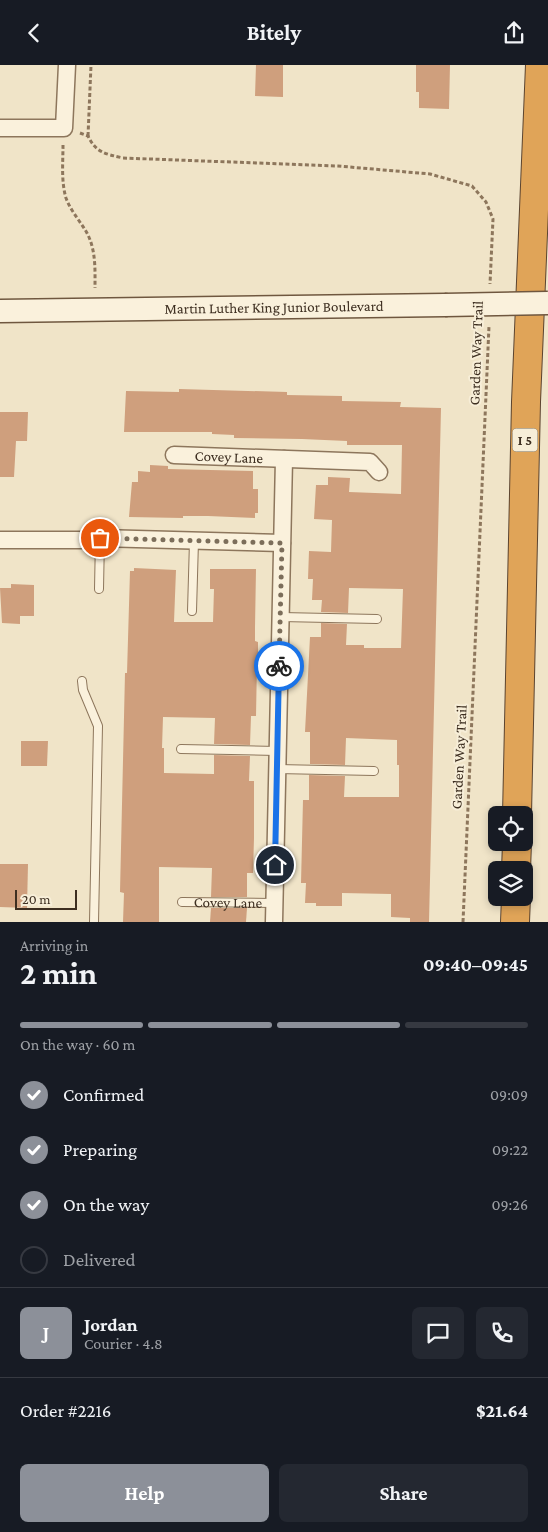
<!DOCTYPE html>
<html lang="en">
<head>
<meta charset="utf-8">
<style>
  body { margin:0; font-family:"Crimson Pro",serif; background:#242831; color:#f1f3f6; height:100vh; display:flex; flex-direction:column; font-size:19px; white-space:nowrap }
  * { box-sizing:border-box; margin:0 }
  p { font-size:16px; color:#9ea1a6 }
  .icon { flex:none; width:28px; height:28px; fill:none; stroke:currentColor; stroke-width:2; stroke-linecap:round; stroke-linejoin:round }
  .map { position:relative; height:857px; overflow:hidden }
  .panel { display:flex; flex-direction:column; background:#171b24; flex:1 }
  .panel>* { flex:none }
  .controls { position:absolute; left:488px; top:741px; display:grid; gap:10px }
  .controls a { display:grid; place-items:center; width:45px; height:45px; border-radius:8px; background:#171b24; box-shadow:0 2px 8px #0003; font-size:25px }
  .scale { position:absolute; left:15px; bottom:12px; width:62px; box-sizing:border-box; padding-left:5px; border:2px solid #3d2e20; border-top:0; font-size:14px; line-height:18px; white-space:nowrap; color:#3d2e20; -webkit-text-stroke:4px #f7eed8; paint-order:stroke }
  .pin { position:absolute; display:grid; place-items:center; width:42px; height:42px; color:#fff; margin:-21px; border:2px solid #fff; border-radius:50%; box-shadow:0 1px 5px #0007 }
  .courier { position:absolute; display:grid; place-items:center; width:50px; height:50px; margin:-25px; border:4px solid #1a73e8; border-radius:50%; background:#fff; color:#222; box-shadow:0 1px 6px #0007 }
  .summary em { font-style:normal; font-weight:700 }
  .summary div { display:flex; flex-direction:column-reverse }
  .summary { display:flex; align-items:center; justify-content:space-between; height:85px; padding:0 20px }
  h1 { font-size:32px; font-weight:700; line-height:38px }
  .bar { display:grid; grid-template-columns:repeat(4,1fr); gap:8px 5px; align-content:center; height:60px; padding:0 20px }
  .bar i { height:6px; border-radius:4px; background:#363941 }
  .bar .active { background:#8c9099 }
  .bar p { grid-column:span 4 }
  .line { display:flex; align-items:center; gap:12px; padding:0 20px; border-top:1px solid #363941 }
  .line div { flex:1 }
  .round { display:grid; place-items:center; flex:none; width:52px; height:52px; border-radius:8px; background:#242831 }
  ol { padding:0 20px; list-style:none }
  li { display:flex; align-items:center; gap:15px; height:55px }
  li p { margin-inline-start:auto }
  li .icon { padding:5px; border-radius:50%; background:#8c9099; color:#fff; stroke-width:4 }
  li:last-child { color:#9ea1a6 }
  li i { width:28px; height:28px; border:2px solid #363941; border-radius:50% }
  .action { display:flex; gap:10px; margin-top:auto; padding:10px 20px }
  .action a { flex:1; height:58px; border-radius:8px; background:#8c9099; color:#fff; font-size:20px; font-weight:700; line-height:58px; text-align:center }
  .action a+a { background:#242831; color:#f1f3f6 }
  header { display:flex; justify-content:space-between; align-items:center; height:65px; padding:0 20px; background:#171b24; font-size:22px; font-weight:700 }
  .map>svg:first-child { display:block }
  .building { fill:#cf9f7d }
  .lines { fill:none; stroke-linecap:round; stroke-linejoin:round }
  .lane-casing { stroke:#8d765c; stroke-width:10 }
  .street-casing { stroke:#8d765c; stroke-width:19 }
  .secondary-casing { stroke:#6f573f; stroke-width:25 }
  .highway-casing { stroke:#5b4430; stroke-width:30 }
  .path { stroke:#8d765c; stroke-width:3; stroke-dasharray:4 2.5; stroke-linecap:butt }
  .lane { stroke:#faf1dc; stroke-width:8 }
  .street { stroke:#faf1dc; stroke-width:16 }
  .secondary { stroke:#faf1dc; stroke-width:22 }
  .highway { stroke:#e0a458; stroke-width:28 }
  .secondary-bridge-casing { stroke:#6f573f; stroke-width:25; stroke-linecap:butt }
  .secondary-bridge { stroke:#faf1dc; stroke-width:22 }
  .done { stroke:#7c6e5b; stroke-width:5; stroke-dasharray:0 9 }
  .route { stroke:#1a73e8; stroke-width:6 }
  .labels { text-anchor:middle; stroke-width:4; stroke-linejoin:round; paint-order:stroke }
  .shield { fill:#f7eed8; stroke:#756857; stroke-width:1 }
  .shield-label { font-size:14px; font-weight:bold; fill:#3d2e20 }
  .street-label { font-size:15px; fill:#3d2e20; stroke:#f7eed8 }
</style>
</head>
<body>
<header><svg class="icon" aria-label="back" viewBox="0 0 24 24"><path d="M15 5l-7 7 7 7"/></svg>Bitely<svg class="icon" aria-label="share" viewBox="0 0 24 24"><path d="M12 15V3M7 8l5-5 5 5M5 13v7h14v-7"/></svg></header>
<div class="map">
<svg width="548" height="857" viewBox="0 0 548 857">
  <rect width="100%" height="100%" fill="#f0e4c8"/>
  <g class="building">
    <polygon points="256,0 283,0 283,32 255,31"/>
    <polygon points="416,0 450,0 449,44 419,43 419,27 416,27"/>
    <polygon points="179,324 287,327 287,330 342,331 342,336 401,337 400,342 441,343 429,857 410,857 410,853 391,852 391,829 342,828 342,841 316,841 316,838 305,838 306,818 301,818 303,735 309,735 309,710 345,711 344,732 399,732 399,700 397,700 397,675 346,673 345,700 310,699 310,667 305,667 310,572 321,572 321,558 347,559 346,580 364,580 364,583 401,583 403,524 349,523 348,548 321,547 322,535 312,535 313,514 308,514 309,486 331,487 332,455 314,454 316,420 328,420 328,412 350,413 349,427 401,429 402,380 347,380 347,376 302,374 234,373 234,370 212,369 212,367 124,367 126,326 179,327"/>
    <polygon points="0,347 28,347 27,376 16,376 14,412 0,412"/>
    <polygon points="150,400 168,401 168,404 253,406 253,424 258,424 258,448 255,448 255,453 208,451 183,451 183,453 129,452 132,417 138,417 138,406 150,407"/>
    <polygon points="134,503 176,505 174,557 213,557 214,524 210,524 210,504 256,504 255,562 255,576 258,577 258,597 257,597 256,651 251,651 250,680 214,679 215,653 163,652 162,683 164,683 164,708 214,709 214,690 250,691 249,716 254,716 254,773 253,808 247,808 247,832 211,832 212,803 159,802 159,857 123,857 124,828 120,827 125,608 127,608 130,506 134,506"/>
    <polygon points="11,519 34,520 34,551 20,551 20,559 2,558 0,523 11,523"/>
    <polygon points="21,676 48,676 47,701 21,701"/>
    <polygon points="0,799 28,799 27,843 0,842"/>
    <polygon points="211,843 247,843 246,857 210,857"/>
  </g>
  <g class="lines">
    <g class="lane-casing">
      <g id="lane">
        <polyline points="99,524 100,473"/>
        <polyline points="192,546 194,476"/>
        <polyline points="281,552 377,554"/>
        <polyline points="82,616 83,625 98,661 94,857"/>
        <polyline points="181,684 277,686"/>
        <polyline points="277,704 374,706"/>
        <path id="s1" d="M182 837 274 838"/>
      </g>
    </g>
    <g class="street-casing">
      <g id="street">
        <polyline points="0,63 64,63 67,0"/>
        <path id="s2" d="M174 390 370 397 379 407"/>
        <polyline points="0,475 88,475 100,473 282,478"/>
        <polyline points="274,857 284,394"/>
      </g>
    </g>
    <g class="secondary-casing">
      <g id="secondary">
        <path id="s3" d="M0 246 445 240"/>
      </g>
    </g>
    <g class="highway-casing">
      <g id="highway">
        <polyline points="517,750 526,337 540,0"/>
        <polyline points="516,805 517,778"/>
        <polyline points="515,857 516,832"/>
      </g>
    </g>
    <g class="path">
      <path d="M80 68 88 71C96 88 106 89 123 93L338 101 430 109 472 121 486 137 493 154 490 219"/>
      <polyline points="88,71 91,0"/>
      <path d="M63 80C63 97 61 116 66 133 71 147 82 158 88 170 96 187 95 205 95 223"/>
      <polyline points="463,857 489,261"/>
    </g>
    <use href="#lane" class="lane"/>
    <use href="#street" class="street"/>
    <use href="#secondary" class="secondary"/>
    <use href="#highway" class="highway"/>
    <g class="secondary-bridge-casing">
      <polyline id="secondary-bridge" points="445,240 548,238"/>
    </g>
    <use href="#secondary-bridge" class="secondary-bridge"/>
  </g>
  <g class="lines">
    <polyline class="done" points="100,473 282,478 279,601"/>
    <polyline class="route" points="275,800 279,601"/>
  </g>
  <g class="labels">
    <rect class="shield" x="512.5" y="363.5" width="25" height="23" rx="4"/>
    <g class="shield-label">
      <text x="525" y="380">I 5</text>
    </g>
    <g class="street-label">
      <text dy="5" stroke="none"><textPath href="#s3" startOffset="274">Martin Luther King Junior Boulevard</textPath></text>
      <text transform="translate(476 288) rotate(-88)" y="5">Garden Way Trail</text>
      <text dy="5" stroke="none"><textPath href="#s2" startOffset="55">Covey Lane</textPath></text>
      <text transform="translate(459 692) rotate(-87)" y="5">Garden Way Trail</text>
      <text dy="5" stroke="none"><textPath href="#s1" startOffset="46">Covey Lane</textPath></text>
    </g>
  </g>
</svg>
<div class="controls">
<a><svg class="icon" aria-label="locate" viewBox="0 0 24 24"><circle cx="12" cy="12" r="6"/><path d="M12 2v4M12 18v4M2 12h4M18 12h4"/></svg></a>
<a><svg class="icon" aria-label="layers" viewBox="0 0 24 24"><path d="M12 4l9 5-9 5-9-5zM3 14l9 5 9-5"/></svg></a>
</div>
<div class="scale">20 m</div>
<div class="pin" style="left:100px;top:473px;background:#ea580c"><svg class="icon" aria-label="bag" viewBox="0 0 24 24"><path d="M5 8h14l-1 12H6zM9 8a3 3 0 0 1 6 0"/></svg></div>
<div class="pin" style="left:275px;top:800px;background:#1f2937"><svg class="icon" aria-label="home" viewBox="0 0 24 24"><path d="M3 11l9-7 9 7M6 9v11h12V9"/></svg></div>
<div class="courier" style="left:279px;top:601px"><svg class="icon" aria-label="bike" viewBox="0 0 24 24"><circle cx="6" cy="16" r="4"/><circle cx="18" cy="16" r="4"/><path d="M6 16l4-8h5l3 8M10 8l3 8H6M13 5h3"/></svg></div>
</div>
<section class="panel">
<div class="summary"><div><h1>2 min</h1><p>Arriving in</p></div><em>09:40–09:45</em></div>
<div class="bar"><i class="active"></i><i class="active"></i><i class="active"></i><i></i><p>On the way · 60 m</p></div>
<ol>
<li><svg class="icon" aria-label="check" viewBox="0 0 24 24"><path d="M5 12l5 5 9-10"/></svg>Confirmed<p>09:09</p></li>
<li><svg class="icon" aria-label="check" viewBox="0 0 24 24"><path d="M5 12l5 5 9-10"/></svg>Preparing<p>09:22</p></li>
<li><svg class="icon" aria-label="check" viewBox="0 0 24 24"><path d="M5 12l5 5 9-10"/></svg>On the way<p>09:26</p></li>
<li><i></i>Delivered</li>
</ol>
<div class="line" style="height:90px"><b class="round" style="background:#8c9099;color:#fff">J</b><div><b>Jordan</b><p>Courier · 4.8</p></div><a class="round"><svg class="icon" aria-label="chat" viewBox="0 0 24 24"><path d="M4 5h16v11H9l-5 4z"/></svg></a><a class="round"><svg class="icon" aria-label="phone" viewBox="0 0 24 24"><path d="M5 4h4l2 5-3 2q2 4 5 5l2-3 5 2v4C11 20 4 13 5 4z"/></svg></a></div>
<div class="line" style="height:65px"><div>Order #2216</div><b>$21.64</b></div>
<div class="action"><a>Help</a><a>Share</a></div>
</section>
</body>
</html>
